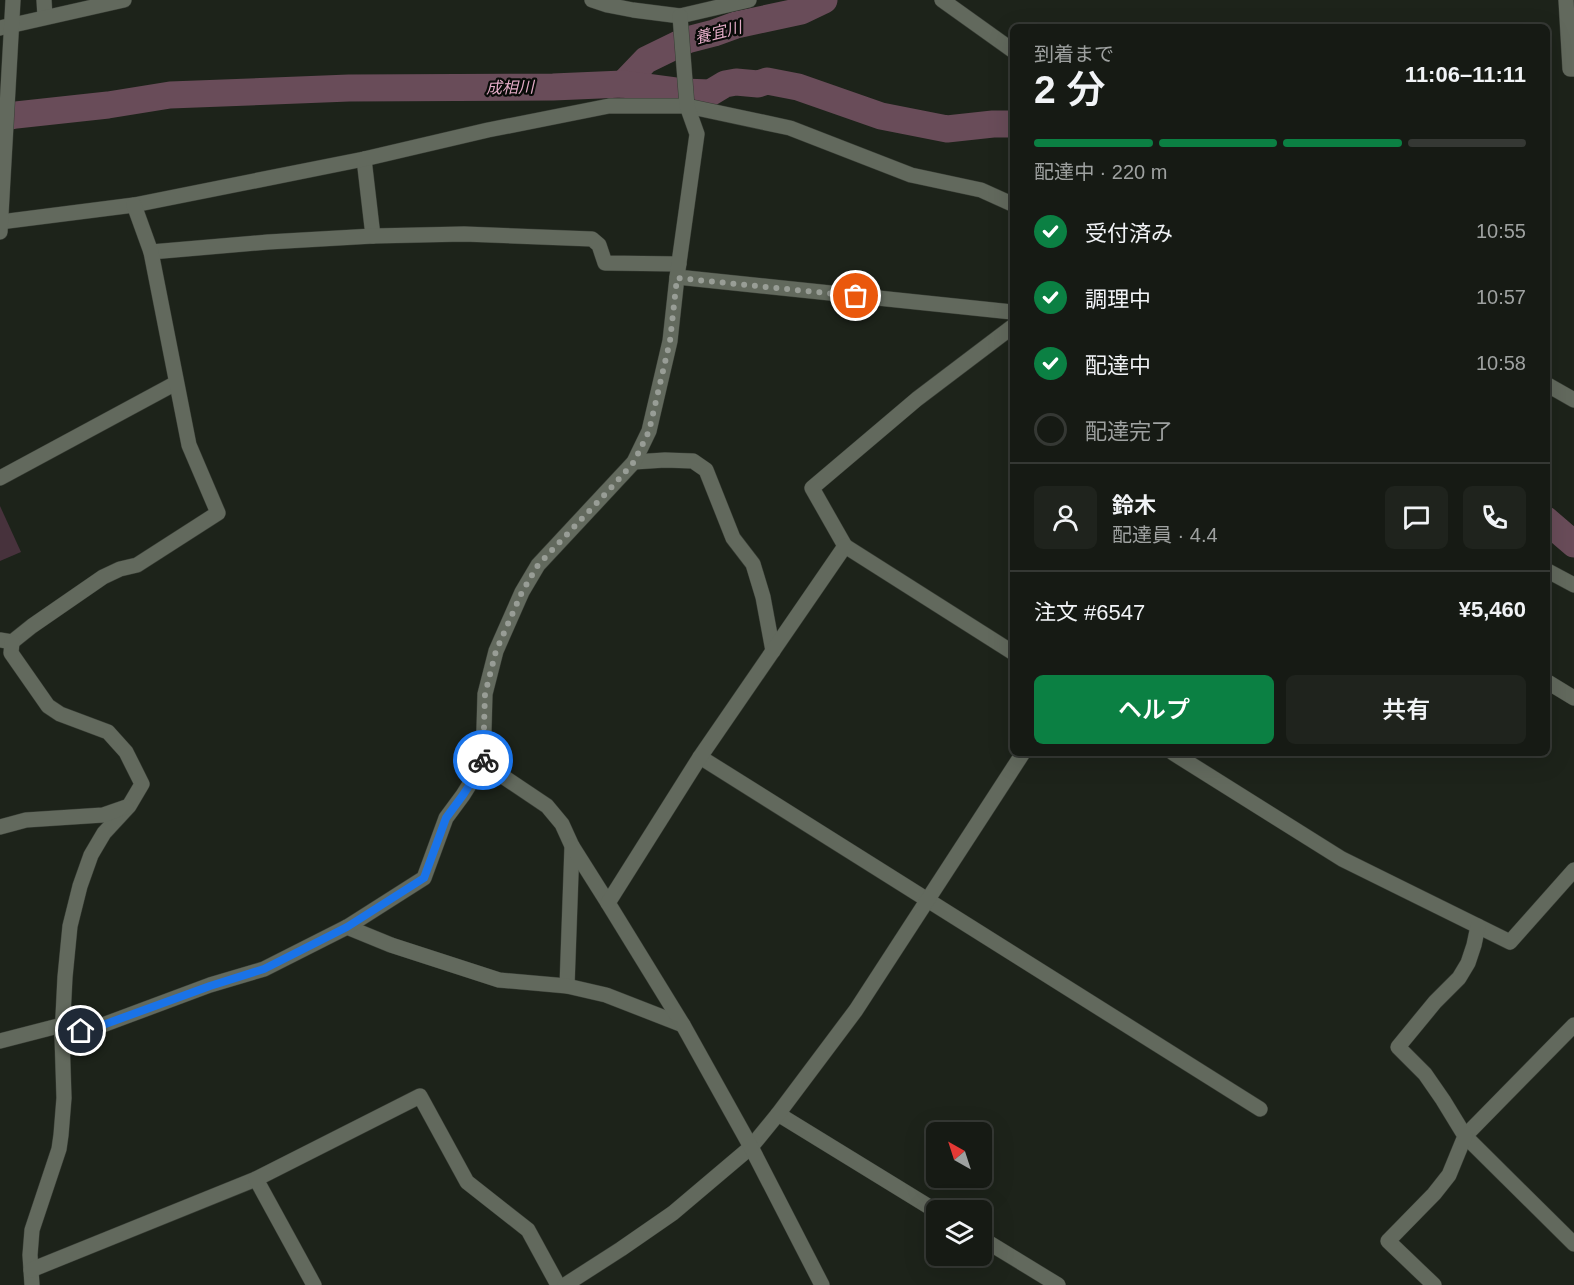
<!DOCTYPE html>
<html lang="ja">
<head>
<meta charset="utf-8">
<style>
  body { margin:0; font-family:Arial,"Noto Sans JP",sans-serif; background:#1f231d; color:#f1f3f6; height:100vh; display:flex; flex-direction:column; font-size:22px; white-space:nowrap }
  * { box-sizing:border-box; margin:0 }
  p { font-size:20px; color:#9ea1a0 }
  .icon { flex:none; width:33px; height:33px; fill:none; stroke:currentColor; stroke-width:2; stroke-linecap:round; stroke-linejoin:round }
  .map { position:relative; flex:1; overflow:hidden }
  .side { position:absolute; left:1010px; top:24px; width:540px; height:732px; display:flex; flex-direction:column; background:#161a14; border-radius:9px; box-shadow:0 6px 24px #0002,0 0 0 2px #353834 }
  .side>* { flex:none }
  .needle { width:39px; rotate:321deg }
  .buttons { position:absolute; left:926px; top:1122px; display:grid; gap:12px }
  .buttons a { display:grid; place-items:center; width:66px; height:66px; border-radius:9px; background:#161a14; box-shadow:0 6px 24px #0002,0 0 0 2px #353834; font-size:30px }
  .pin { position:absolute; display:grid; place-items:center; width:51px; height:51px; color:#fff; margin:-26px; border:3px solid #fff; border-radius:50%; box-shadow:0 2px 6px #0007 }
  .courier { position:absolute; display:grid; place-items:center; width:60px; height:60px; margin:-30px; border:4px solid #1a73e8; border-radius:50%; background:#fff; color:#222; box-shadow:0 2px 8px #0007 }
  .summary em { font-style:normal; font-weight:600 }
  .summary div { display:flex; flex-direction:column-reverse }
  .summary { display:flex; align-items:center; justify-content:space-between; height:102px; padding:0 24px }
  h1 { font-size:39px; font-weight:600; line-height:45px }
  .bar { display:grid; grid-template-columns:repeat(4,1fr); gap:9px 6px; align-content:center; height:72px; padding:0 24px }
  .bar i { height:8px; border-radius:4px; background:#353834 }
  .bar .selected { background:#0b8043 }
  .bar p { grid-column:span 4 }
  .line { display:flex; align-items:center; gap:15px; padding:0 24px; border-top:2px solid #353834 }
  .line div { flex:1 }
  .round { display:grid; place-items:center; flex:none; width:63px; height:63px; border-radius:9px; background:#1f231d }
  ol { padding:0 24px; list-style:none }
  li { display:flex; align-items:center; gap:18px; height:66px }
  li p { margin-inline-start:auto }
  li .icon { padding:6px; border-radius:50%; background:#0b8043; color:#fff; stroke-width:4 }
  li:last-child { color:#9ea1a0 }
  li i { width:33px; height:33px; border:3px solid #353834; border-radius:50% }
  .cta { display:flex; gap:12px; margin-top:auto; padding:12px 24px }
  .cta a { flex:1; height:69px; border-radius:9px; background:#0b8043; color:#fff; font-size:24px; font-weight:600; line-height:69px; text-align:center }
  .cta a+a { background:#1f231d; color:#f1f3f6 }
  .map>svg:first-child { display:block }
  .green { fill:#47323c }
  .lines { fill:none; stroke-linecap:round; stroke-linejoin:round }
  .river { stroke:#694c59; stroke-width:27 }
  .minor-casing { stroke:#383d35; stroke-width:16 }
  .minor { stroke:#62695d; stroke-width:15 }
  .done { stroke:#989d96; stroke-width:6; stroke-dasharray:0 10.8 }
  .route { stroke:#1a73e8; stroke-width:8 }
  .labels { text-anchor:middle; stroke-width:4.5; stroke-linejoin:round; paint-order:stroke }
  .water-label { font-size:16px; font-style:italic; fill:#e3abc6; stroke:#090b08 }
</style>
</head>
<body>
<div class="map">
<svg width="1574" height="1285" viewBox="0 0 1574 1285">
  <rect width="100%" height="100%" fill="#1d231a"/>
  <polygon class="green" points="0,506 21,552 0,561"/>
  <g class="lines">
    <g class="river">
      <polyline points="623,84 646,60 687,40 714,33 736,25 801,11 824,0"/>
      <polyline points="0,118 16,115 108,105 170,95 349,88 553,87 623,84 683,92 710,93 725,84 736,82 758,84 767,81 798,87 881,116 947,129 993,124 1012,124"/>
      <polyline points="1546,520 1574,544"/>
    </g>
    <g class="minor-casing">
      <g id="minor">
        <polyline points="44,0 45,17"/>
        <polyline points="592,0 607,5 633,10 680,16 749,0"/>
        <polyline points="942,0 1012,50"/>
        <polyline points="1566,0 1570,69 1574,69"/>
        <polyline points="0,28 124,0"/>
        <polyline points="364,159 373,236"/>
        <polyline points="0,222 134,205 364,159 488,130 609,106 687,106 790,128 911,175 981,190 1012,204"/>
        <polyline points="0,232 13,0"/>
        <polyline points="151,252 268,242 373,236 464,234 592,239 599,245 605,263 679,264"/>
        <polyline points="677,277 1012,312"/>
        <polyline points="1546,384 1574,400"/>
        <polyline points="634,462 665,460 693,461 706,470 733,538 753,564 763,597 773,651"/>
        <polyline points="0,478 176,383"/>
        <polyline points="845,546 812,488 917,399 1012,327"/>
        <polyline points="1546,570 1574,585"/>
        <polyline points="0,640 12,642 32,626 103,577 120,569 137,565 218,513 189,445 151,252 134,205"/>
        <polyline points="12,642 11,653 48,706 60,714 108,732 126,752 142,784 129,806 104,833 91,855 80,886 70,926 65,977 62,1036 64,1098 61,1135 59,1149 32,1230 30,1255 32,1285"/>
        <polyline points="1546,681 1574,698"/>
        <polyline points="1173,753 1342,859 1510,942 1574,870"/>
        <polyline points="700,757 1260,1109"/>
        <polyline points="483,763 547,806 562,824 572,846 567,986"/>
        <polyline points="0,827 26,820 103,815 126,807"/>
        <polyline points="572,846 608,903"/>
        <polyline points="347,927 391,945 499,980 567,986 606,995 683,1025"/>
        <polyline points="1574,1025 1465,1136 1574,1244"/>
        <polyline points="62,1036 100,1026 210,985 264,969 347,927 424,878 446,818 463,795 483,763 485,694 496,651 522,592 538,565 634,462 649,431 670,341 677,277 697,134 687,106 680,16"/>
        <polyline points="0,1041 62,1025"/>
        <polyline points="778,1114 936,1211"/>
        <polyline points="981,1238 1058,1285"/>
        <polyline points="31,1270 256,1179"/>
        <polyline points="314,1285 256,1179 420,1096 467,1182 528,1230 558,1285"/>
        <polyline points="565,1285 621,1249 673,1213 751,1147 778,1114 856,1010 1023,753"/>
        <polyline points="822,1285 751,1147 683,1025 608,903 700,757 845,546 1012,652"/>
        <polyline points="1434,1285 1388,1241 1434,1194 1449,1175 1465,1136 1443,1100 1425,1074 1398,1047 1435,1002 1459,978 1468,963 1474,945 1478,926"/>
      </g>
    </g>
    <use href="#minor" class="minor"/>
  </g>
  <g class="lines">
    <polyline class="done" points="483,760 485,694 496,651 522,592 538,565 610,489 634,462 649,431 670,341 677,278 856,296"/>
    <polyline class="route" points="81,1031 100,1026 210,986 264,969 347,927 424,878 446,818 463,795 483,764 483,760"/>
  </g>
  <g class="labels">
    <g class="water-label">
      <text transform="translate(718 32) rotate(-14)" y="6">養宜川</text>
      <text transform="translate(510 87) rotate(-1)" y="6">成相川</text>
    </g>
  </g>
</svg>
<div class="buttons">
<a><svg class="needle" viewBox="-14 -14 28 28"><path d="M0-13l5 13h-10z" fill="#e53935"/><path d="M0 13l5-13h-10z" fill="#9ea1a0"/></svg></a>
<a><svg class="icon" aria-label="layers" viewBox="0 0 24 24"><path d="M12 4l9 5-9 5-9-5zM3 14l9 5 9-5"/></svg></a>
</div>
<div class="pin" style="left:856px;top:296px;background:#ea580c"><svg class="icon" aria-label="bag" viewBox="0 0 24 24"><path d="M5 8h14l-1 12H6zM9 8a3 3 0 0 1 6 0"/></svg></div>
<div class="pin" style="left:81px;top:1031px;background:#1f2937"><svg class="icon" aria-label="home" viewBox="0 0 24 24"><path d="M3 11l9-7 9 7M6 9v11h12V9"/></svg></div>
<div class="courier" style="left:483px;top:760px"><svg class="icon" aria-label="bike" viewBox="0 0 24 24"><circle cx="6" cy="16" r="4"/><circle cx="18" cy="16" r="4"/><path d="M6 16l4-8h5l3 8M10 8l3 8H6M13 5h3"/></svg></div>
<section class="side">
<div class="summary"><div><h1>2 分</h1><p>到着まで</p></div><em>11:06–11:11</em></div>
<div class="bar"><i class="selected"></i><i class="selected"></i><i class="selected"></i><i></i><p>配達中 · 220 m</p></div>
<ol>
<li><svg class="icon" aria-label="check" viewBox="0 0 24 24"><path d="M5 12l5 5 9-10"/></svg>受付済み<p>10:55</p></li>
<li><svg class="icon" aria-label="check" viewBox="0 0 24 24"><path d="M5 12l5 5 9-10"/></svg>調理中<p>10:57</p></li>
<li><svg class="icon" aria-label="check" viewBox="0 0 24 24"><path d="M5 12l5 5 9-10"/></svg>配達中<p>10:58</p></li>
<li><i></i>配達完了</li>
</ol>
<div class="line" style="height:108px"><a class="round"><svg class="icon" aria-label="person" viewBox="0 0 24 24"><circle cx="12" cy="8" r="4"/><path d="M4 21q1-7 8-7t8 7"/></svg></a><div><b>鈴木</b><p>配達員 · 4.4</p></div><a class="round"><svg class="icon" aria-label="chat" viewBox="0 0 24 24"><path d="M4 5h16v11H9l-5 4z"/></svg></a><a class="round"><svg class="icon" aria-label="phone" viewBox="0 0 24 24"><path d="M5 4h4l2 5-3 2q2 4 5 5l2-3 5 2v4C11 20 4 13 5 4z"/></svg></a></div>
<div class="line" style="height:78px"><div>注文 #6547</div><b>¥5,460</b></div>
<div class="cta"><a>ヘルプ</a><a>共有</a></div>
</section>
</div>
</body>
</html>
